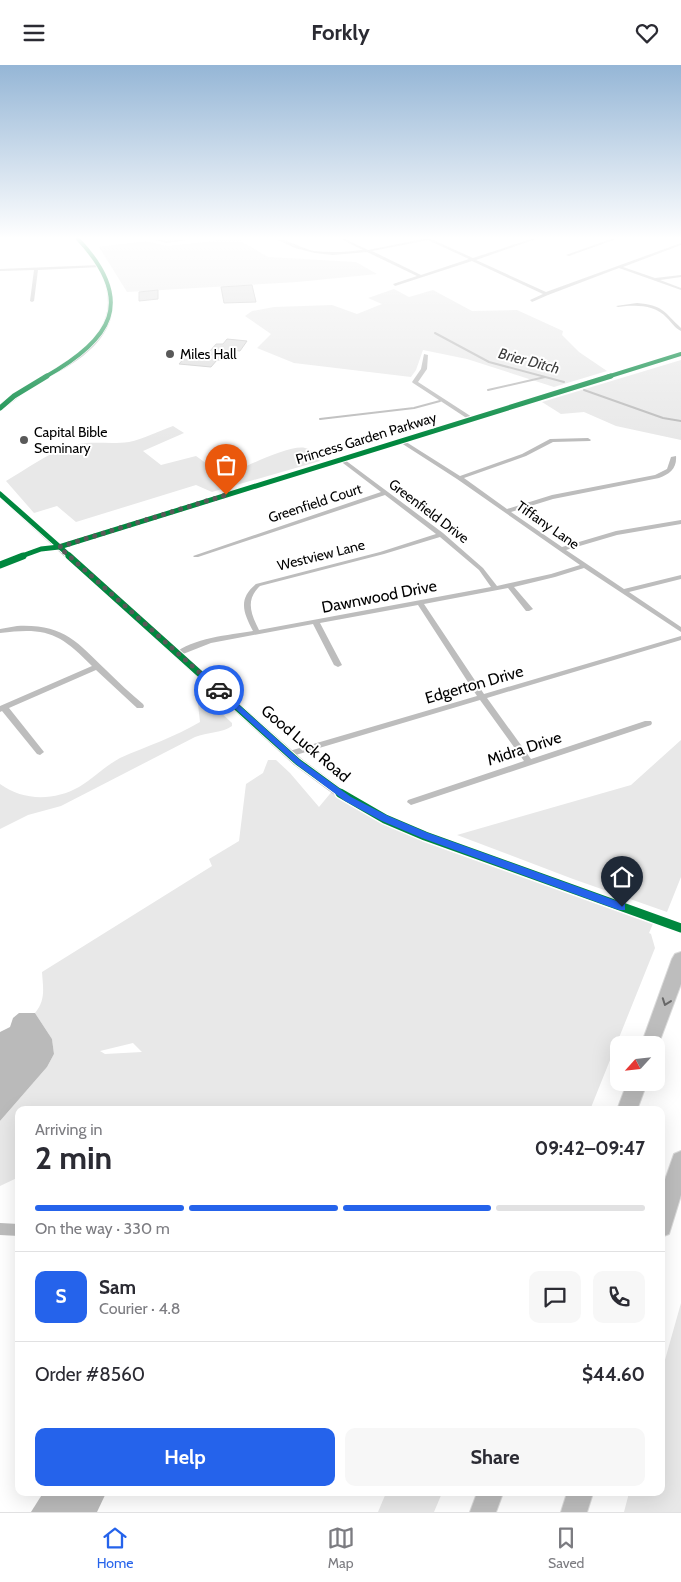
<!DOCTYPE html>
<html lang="en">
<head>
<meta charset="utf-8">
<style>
  body { margin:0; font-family:Cabin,sans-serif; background:#f7f7f7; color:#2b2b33; height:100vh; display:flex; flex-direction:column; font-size:19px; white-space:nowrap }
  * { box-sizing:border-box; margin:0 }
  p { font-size:16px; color:#7c7c81 }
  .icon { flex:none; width:28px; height:28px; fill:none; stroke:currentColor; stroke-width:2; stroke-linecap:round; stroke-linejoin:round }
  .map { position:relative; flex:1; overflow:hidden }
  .drawer { position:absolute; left:15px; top:1041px; width:650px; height:390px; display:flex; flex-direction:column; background:#fff; border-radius:10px; box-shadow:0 5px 20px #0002 }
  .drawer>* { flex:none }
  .needle { width:32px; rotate:243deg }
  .fabs { position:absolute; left:610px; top:971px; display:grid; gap:10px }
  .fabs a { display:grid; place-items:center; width:55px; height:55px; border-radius:10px; background:#fff; box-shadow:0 5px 20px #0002; font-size:25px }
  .pin { position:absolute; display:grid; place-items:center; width:42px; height:42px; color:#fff; margin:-51px -21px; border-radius:50% 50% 50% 0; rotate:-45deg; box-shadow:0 0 5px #0007 }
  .pin .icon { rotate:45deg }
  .courier { position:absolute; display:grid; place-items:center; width:50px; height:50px; margin:-25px; border:4px solid #2563eb; border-radius:50%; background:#fff; color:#222; box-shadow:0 1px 6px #0007 }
  .head em { font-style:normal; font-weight:700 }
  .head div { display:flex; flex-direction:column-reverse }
  .head { display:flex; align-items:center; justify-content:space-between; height:85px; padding:0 20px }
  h1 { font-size:32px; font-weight:700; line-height:38px }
  .bar { display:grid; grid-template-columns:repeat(4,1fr); gap:8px 5px; align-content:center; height:60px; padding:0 20px }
  .bar i { height:6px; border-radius:4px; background:#e1e1e2 }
  .bar .on { background:#2563eb }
  .bar p { grid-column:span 4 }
  .line { display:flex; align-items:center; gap:12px; padding:0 20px; border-top:1px solid #e1e1e2 }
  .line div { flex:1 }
  .round { display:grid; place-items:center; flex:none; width:52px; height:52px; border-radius:10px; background:#f7f7f7 }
  .primary-button { display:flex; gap:10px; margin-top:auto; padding:10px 20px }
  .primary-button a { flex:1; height:58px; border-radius:10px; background:#2563eb; color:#fff; font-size:20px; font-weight:700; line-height:58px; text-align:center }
  .primary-button a+a { background:#f7f7f7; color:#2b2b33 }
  header { display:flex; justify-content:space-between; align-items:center; height:65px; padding:0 20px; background:#fff; font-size:22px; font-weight:700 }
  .tabs { display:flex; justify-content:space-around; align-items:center; height:70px; border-top:1px solid #e1e1e2; background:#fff; font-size:14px; color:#7c7c81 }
  .tabs a { display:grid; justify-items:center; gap:2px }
  .tabs .on { color:#2563eb }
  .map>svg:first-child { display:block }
  .green { fill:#e8e8e8; fill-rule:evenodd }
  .water { fill:#bababa }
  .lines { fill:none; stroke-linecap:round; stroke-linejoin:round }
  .stream { stroke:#bababa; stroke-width:2 }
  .building { fill:#dcdcdc; stroke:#c4c4c4 }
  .motorway-casing { stroke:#dbdbdb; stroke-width:2 }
  .minor { fill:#bdbdbd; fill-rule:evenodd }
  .tertiary { fill:#bdbdbd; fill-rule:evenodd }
  .secondary { fill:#bfbfbf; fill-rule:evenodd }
  .motorway { fill:#bdbdbd; fill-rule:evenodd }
  .cycleway-far3-casing { stroke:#fff; stroke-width:5.5 }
  .cycleway-far2-casing { stroke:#fff; stroke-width:7 }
  .cycleway-far1-casing { stroke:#fff; stroke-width:9 }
  .cycleway-casing { stroke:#fff; stroke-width:12 }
  .cycleway-far3 { stroke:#00873e; stroke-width:4 }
  .cycleway-far2 { stroke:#00873e; stroke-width:5 }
  .cycleway-far1 { stroke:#00873e; stroke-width:7 }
  .cycleway { stroke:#00873e; stroke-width:9 }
  .oneway { stroke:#686868 }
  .route { fill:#2563eb }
  .done { stroke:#595959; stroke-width:5; stroke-dasharray:0 9 }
  .poi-dot { fill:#595959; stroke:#fff; stroke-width:2 }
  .labels { text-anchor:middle; stroke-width:4; stroke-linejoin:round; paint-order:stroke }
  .far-poi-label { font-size:14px; fill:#000; stroke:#fff; text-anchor:start }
  .far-street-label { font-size:14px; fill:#000; stroke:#fff }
  .far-water-label { font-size:15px; font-style:italic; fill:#3e3e3e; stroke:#fff }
  .street-label { font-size:16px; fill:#000; stroke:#fff }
</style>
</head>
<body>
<header><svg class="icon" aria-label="menu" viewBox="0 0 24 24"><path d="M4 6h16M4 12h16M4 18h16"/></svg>Forkly<svg class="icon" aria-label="heart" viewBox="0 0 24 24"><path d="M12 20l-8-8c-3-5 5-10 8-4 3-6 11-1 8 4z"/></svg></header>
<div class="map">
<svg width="681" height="1447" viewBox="0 0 681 1447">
  <rect width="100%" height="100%" fill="#fff"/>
  <g class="green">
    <polygon points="229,174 237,174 268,192 356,197 377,209 297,217 127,227 99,182 145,176 167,181"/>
    <polygon points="394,224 409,232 433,225 472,246 517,245 563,266 562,270 579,287 607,306 554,322 467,294 423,285 416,305 411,312 294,298 257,283 271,269 245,251 252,246 274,242 332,240 357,249 382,239 368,233"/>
    <polygon points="681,295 681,375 616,361 584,347 561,349 542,337"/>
    <path d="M173 361 184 368 143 386 161 400 196 391 224 411C241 404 290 379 305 383 313 385 316 389 320 396L212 427 196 420 76 457 57 441 34 448 6 416C27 404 47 388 71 381 90 375 109 380 129 377 143 374 159 366 173 361Z"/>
    <path d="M201 633 207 635 232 658V661C223 668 207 667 195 672L61 741 28 750 0 764V719C23 736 54 736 79 722 94 713 105 701 120 693 147 681 175 672 200 657L198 639Z"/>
    <polygon points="681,675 681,812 667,847 573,814 457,770 631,720"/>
    <path d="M268 695H276L290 708 319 742 334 724 385 754 655 854 649 868 651 869 655 883 590 1045H19V1112L0 1121V1056L47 1002 54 989 52 974 35 948C46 935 43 923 42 907L212 801 209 794 239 776 246 719 263 708ZM133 978 142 987 105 989 100 986Z"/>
    <polygon points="681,1238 681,1447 624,1447 629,1428 661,1428 661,1309"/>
    <polygon points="386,1428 442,1428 434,1447 378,1447"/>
  </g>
  <g class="water">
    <polygon points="19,948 35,948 52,974 54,989 47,1002 0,1056 0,967 10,962 13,953"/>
    <polygon points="43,1428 106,1428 97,1447 31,1447"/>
  </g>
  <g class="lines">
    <g class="stream">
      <polyline points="435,268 489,297 564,317"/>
      <polyline points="488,325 545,312"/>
      <polyline points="584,325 663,353 681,356"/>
      <polyline points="320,354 414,343 440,336"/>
    </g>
  </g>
  <g class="building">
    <polygon points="252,220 256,237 224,238 221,222"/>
    <polygon points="158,225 158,234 139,236 139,227"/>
    <polygon points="227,274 247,276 240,286 230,285 222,295 217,295 211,302 179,299 187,290 205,292 216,279 223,279"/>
  </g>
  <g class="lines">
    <g class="motorway-casing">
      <g id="motorway">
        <polygon points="681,887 681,919 656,986 656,980 641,980 672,894 675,889"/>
        <polygon points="627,1018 647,1018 637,1045 617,1045"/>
        <polygon points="681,1086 681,1130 669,1169 661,1172 661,1126 674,1089"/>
        <polygon points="477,1428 503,1428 496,1447 470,1447"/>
        <polygon points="567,1428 593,1428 587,1447 561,1447"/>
      </g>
    </g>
    <g class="minor">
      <polygon points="153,174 166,176 195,174 166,178"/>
      <path d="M276 174C285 173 303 184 314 186 330 188 347 187 363 185L341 174H345L368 185 423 174H431L473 193 531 174H536L476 195 546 227 681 178V180L623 202 655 213 681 210V212L660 215 681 223V225L619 203 548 230 532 237 530 235 543 229 472 196 395 221 393 219 417 211 367 187 333 190 315 188 295 183ZM428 175 469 194 421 210 372 186Z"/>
      <polygon points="611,174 616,174 569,191 566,190"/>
      <polygon points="100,200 101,202 38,205 34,236 32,237 30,236 34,205 0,206 0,204"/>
      <path d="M637 238C663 240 664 247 681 263V266C675 263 672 258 667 253 654 239 635 240 618 242L616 241Z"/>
      <polygon points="424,289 428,290 427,304 418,317 472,352 472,354 468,354 413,318 412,317 421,304"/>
      <path d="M588 373 591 375 590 376 553 377 526 391 464 413 507 444 552 430 655 410 667 404 671 392 676 391C677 403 670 409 659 413L553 434 511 447 562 482 616 466 681 455V459L617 470 566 485 624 524 681 510V514L629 527 681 562V567L584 503 555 512 514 522 533 544 529 546H526L508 523 424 539 484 629 681 571V575L487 633 531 694 645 656H651L652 658 651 660 411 740 407 737 408 735 524 696 480 635 289 692 285 689 286 687 477 631 418 540 320 558 342 600 338 602 334 600 313 559 211 578 178 591 174 589C192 573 229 570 253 566 243 547 238 534 256 519L380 487 436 469 385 430 198 492H194L193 491 381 427 339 395 338 394 341 392 443 468 483 503 497 521 551 509 580 500 457 414 398 376 403 375 460 411 522 389 550 374ZM440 472 479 505 491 522 259 565C251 549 245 535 260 521L384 489Z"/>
      <path d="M17 561C63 559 76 576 106 605 118 617 130 628 143 639L144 641 143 643H137L96 605 9 643 44 687 40 690 37 689 2 646 0 647V641L92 601C60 568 46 562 0 568V564Z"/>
      <polygon points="0,1158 19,1159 19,1171 0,1170"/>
    </g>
    <polygon class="tertiary" points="681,287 681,291 62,484 42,486 0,502 0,497 38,482 58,480"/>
    <g class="secondary">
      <path d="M76 174H80C116 212 130 254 83 291 68 303 50 311 34 321 23 327 10 341 0 345V339C39 305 132 281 102 211 96 196 84 186 76 174Z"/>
      <polygon points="0,427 302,694 352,731 389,751 429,768 681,858 681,868 421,774 381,757 344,737 294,700 0,433"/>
    </g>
    <use href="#motorway" class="motorway"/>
    <g class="cycleway-far3-casing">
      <g id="cycleway-far3">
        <path d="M45 312C111 275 137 237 78 174"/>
        <polyline points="607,312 681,289"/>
      </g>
    </g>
    <g class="cycleway-far2-casing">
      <g id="cycleway-far2">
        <polyline points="0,343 14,331 47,311"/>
        <polyline points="0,429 71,492"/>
        <polyline points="19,492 41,484 59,482 611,311"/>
      </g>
    </g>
    <g class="cycleway-far1-casing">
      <g id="cycleway-far1">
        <polyline points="69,491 298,697 342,729"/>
        <polyline points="0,500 23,491"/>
      </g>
    </g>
    <g class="cycleway-casing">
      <polyline id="cycleway" points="340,728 385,754 425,771 681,863"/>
    </g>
    <use href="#cycleway-far3" class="cycleway-far3"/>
    <use href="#cycleway-far2" class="cycleway-far2"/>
    <use href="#cycleway-far1" class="cycleway-far1"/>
    <use href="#cycleway" class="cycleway"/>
  </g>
  <defs><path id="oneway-chevron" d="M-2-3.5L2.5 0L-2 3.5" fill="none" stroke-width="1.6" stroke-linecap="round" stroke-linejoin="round" transform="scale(1.25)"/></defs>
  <use class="oneway" href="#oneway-chevron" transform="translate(666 937) rotate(110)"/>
  <linearGradient id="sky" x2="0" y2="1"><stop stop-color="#95b6d6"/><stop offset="0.46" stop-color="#fff"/><stop offset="1" stop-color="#fff" stop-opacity="0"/></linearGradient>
  <rect width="681" height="376" fill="url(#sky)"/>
  <polygon class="route" points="219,622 301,696 351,732 388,751 428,768 625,839 625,845 619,845 422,773 382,756 345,736 296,699 216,626 216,623"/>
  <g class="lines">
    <polyline class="done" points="219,625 59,482 226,430"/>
  </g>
  <g class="poi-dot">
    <circle cx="170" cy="289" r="5"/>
    <circle cx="24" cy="375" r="5"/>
  </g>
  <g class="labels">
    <g class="far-poi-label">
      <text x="180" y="294">Miles Hall</text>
      <text x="34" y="372">Capital Bible<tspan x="34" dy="16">Seminary</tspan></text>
    </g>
    <g class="far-street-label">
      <text transform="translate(366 373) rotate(-17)" y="5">Princess Garden Parkway</text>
      <text transform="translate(315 438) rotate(-18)" y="5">Greenfield Court</text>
      <text transform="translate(429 446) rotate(37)" y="5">Greenfield Drive</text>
      <text transform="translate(548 460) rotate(35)" y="5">Tiffany Lane</text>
      <text transform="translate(321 490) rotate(-14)" y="5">Westview Lane</text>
    </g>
    <g class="far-water-label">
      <text transform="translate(529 296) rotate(15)" y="5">Brier Ditch</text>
    </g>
    <g class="street-label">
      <text transform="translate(379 531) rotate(-11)" y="6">Dawnwood Drive</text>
      <text transform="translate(474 619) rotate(-16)" y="6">Edgerton Drive</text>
      <text transform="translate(306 678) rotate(40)" y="6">Good Luck Road</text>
      <text transform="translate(524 683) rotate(-18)" y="6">Midra Drive</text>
    </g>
  </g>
</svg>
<div class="fabs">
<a><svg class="needle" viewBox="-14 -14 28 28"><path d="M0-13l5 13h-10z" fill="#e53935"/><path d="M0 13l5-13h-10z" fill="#7c7c81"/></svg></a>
</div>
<div class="pin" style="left:226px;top:430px;background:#ea580c"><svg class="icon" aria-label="bag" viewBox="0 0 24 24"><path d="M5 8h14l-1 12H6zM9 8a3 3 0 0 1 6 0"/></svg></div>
<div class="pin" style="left:622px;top:842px;background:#1f2937"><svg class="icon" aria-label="home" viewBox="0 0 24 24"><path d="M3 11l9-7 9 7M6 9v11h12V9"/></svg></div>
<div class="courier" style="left:219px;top:625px"><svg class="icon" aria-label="car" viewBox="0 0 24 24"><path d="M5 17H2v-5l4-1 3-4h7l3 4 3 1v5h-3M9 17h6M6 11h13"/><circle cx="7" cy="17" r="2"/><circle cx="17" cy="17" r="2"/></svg></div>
<section class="drawer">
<div class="head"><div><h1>2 min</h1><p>Arriving in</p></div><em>09:42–09:47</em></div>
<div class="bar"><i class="on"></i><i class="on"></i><i class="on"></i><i></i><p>On the way · 330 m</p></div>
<div class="line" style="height:90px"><b class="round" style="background:#2563eb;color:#fff">S</b><div><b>Sam</b><p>Courier · 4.8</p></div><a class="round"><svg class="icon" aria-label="chat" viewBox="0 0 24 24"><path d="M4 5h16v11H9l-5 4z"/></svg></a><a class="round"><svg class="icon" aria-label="phone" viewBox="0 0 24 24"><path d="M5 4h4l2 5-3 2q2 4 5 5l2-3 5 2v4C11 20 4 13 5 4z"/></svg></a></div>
<div class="line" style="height:65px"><div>Order #8560</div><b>$44.60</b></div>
<div class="primary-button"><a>Help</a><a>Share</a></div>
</section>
</div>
<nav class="tabs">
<a class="on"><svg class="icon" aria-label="home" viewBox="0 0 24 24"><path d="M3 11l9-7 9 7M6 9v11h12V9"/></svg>Home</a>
<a><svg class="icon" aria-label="map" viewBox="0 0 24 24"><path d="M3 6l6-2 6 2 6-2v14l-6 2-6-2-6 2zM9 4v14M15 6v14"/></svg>Map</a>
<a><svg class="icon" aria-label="saved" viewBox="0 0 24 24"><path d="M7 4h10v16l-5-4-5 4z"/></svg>Saved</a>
</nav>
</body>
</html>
